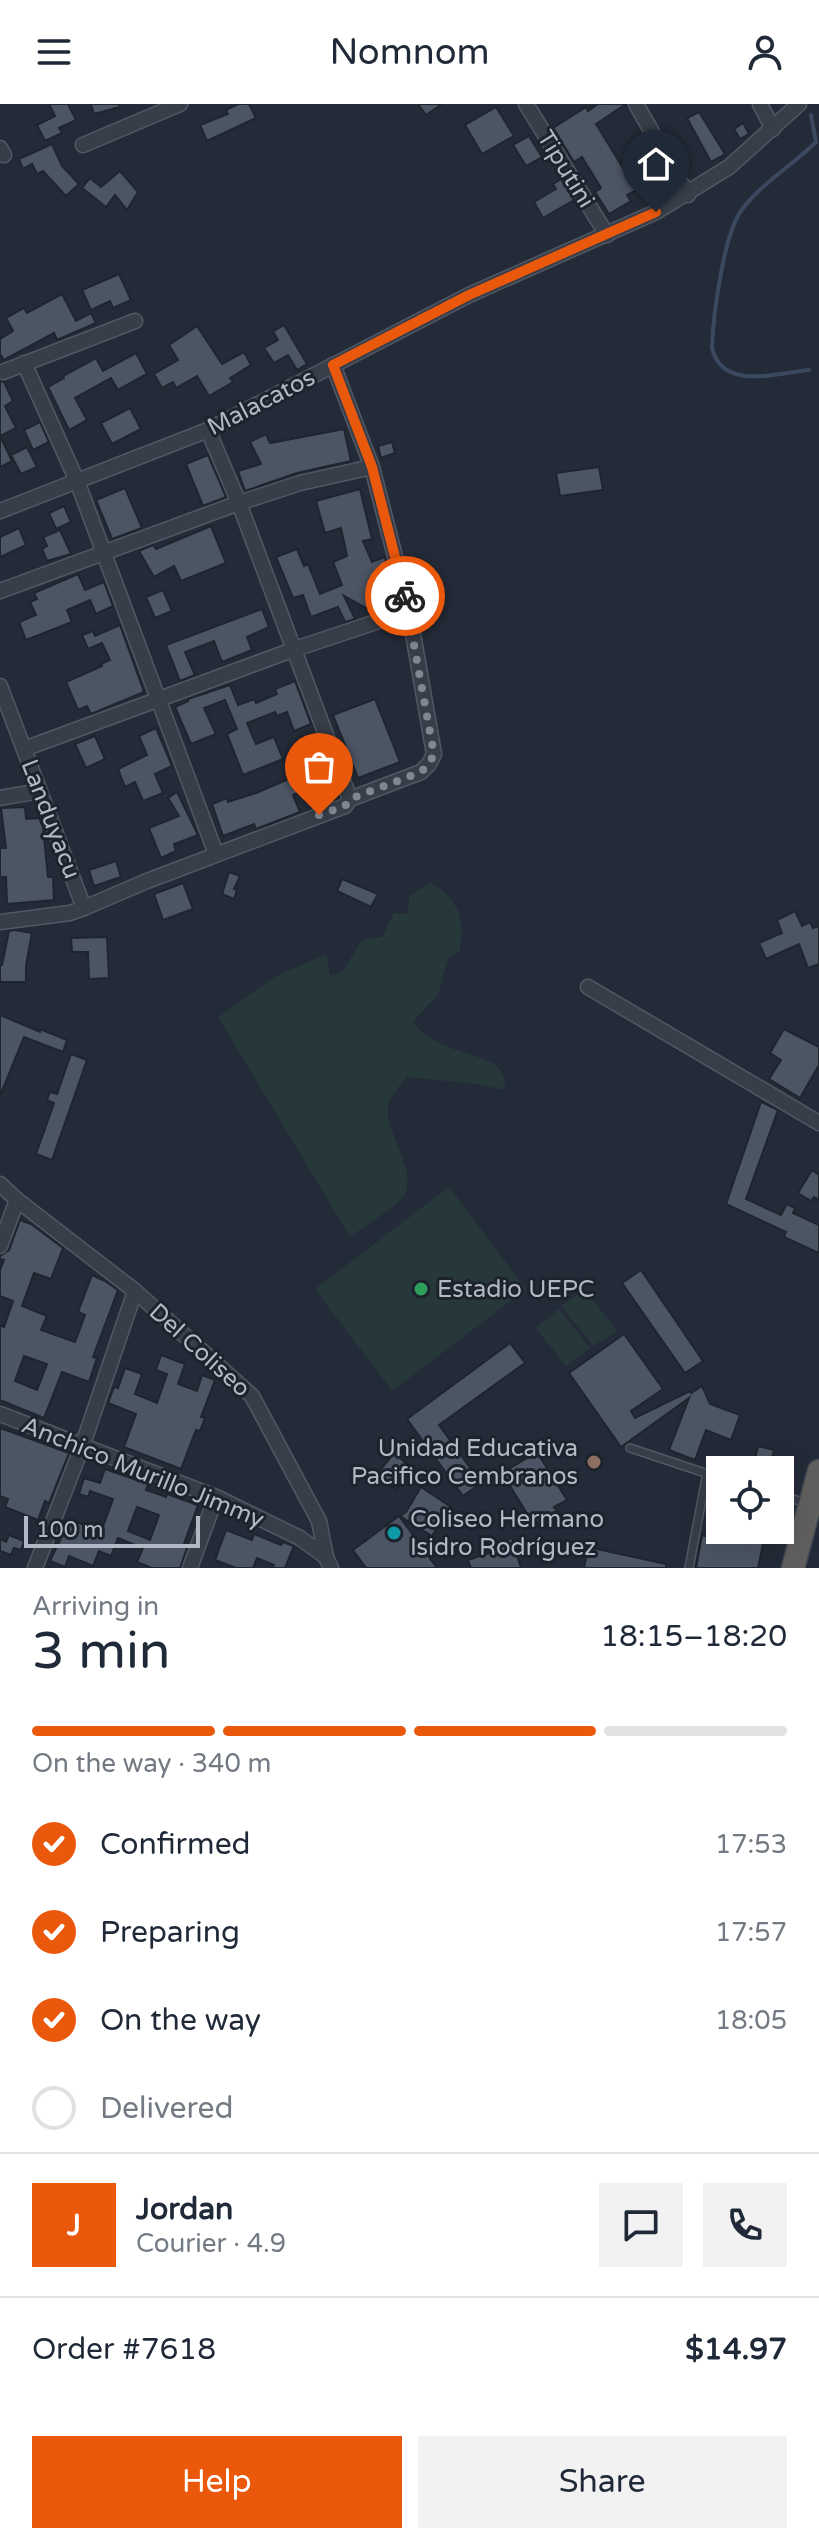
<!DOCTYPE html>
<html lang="en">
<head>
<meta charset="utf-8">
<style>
  body { margin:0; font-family:"Varela Round",sans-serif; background:#f2f2f3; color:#1f2937; height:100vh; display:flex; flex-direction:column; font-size:30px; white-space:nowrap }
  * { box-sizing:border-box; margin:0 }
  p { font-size:26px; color:#747a83 }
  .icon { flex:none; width:44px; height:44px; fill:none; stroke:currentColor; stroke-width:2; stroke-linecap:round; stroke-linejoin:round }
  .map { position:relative; height:1464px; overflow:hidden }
  .details { display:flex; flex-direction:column; background:#fff; flex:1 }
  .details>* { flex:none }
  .tools { position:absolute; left:706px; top:1352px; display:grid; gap:16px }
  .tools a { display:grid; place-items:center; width:88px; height:88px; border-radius:0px; background:#fff; box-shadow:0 8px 32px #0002; font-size:40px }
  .scale { position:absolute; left:24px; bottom:20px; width:176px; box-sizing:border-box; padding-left:8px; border:4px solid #b2b8c4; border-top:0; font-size:22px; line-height:28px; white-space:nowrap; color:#b2b8c4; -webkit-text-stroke:6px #1d232d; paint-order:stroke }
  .pin { position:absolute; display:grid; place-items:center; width:68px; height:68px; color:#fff; margin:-82px -34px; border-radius:50% 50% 50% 0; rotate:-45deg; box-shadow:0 0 8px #0007 }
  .pin .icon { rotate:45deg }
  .courier { position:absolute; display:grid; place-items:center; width:80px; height:80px; margin:-40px; border:6px solid #ea580c; border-radius:50%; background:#fff; color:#222; box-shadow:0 2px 10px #0007 }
  .overview em { font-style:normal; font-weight:600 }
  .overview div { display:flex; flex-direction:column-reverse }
  .overview { display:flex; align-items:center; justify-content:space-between; height:136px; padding:0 32px }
  h1 { font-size:52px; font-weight:600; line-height:60px }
  .bar { display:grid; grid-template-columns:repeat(4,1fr); gap:12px 8px; align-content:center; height:96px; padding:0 32px }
  .bar i { height:10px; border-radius:6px; background:#e0e1e3 }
  .bar .selected { background:#ea580c }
  .bar p { grid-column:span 4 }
  .line { display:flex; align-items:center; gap:20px; padding:0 32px; border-top:2px solid #e0e1e3 }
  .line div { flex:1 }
  .round { display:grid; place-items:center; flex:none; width:84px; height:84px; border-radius:0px; background:#f2f2f3 }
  ol { padding:0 32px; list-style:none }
  li { display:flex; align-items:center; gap:24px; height:88px }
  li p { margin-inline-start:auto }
  li .icon { padding:8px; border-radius:50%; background:#ea580c; color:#fff; stroke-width:4 }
  li:last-child { color:#747a83 }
  li i { width:44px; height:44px; border:4px solid #e0e1e3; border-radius:50% }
  .button { display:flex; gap:16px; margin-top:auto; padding:16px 32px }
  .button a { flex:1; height:92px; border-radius:0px; background:#ea580c; color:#fff; font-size:32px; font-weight:600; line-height:92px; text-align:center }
  .button a+a { background:#f2f2f3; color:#1f2937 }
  header { display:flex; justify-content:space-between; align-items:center; height:104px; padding:0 32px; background:#fff; font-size:36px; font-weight:600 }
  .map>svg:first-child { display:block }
  .green { fill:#27383a }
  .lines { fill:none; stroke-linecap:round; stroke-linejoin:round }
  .stream { stroke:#3b4960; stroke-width:4 }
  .building { fill:#4c5563; stroke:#1f252f; stroke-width:2; fill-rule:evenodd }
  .service-casing { stroke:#525863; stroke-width:10 }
  .minor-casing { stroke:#525863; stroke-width:17 }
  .trunk-casing { stroke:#424853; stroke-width:25 }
  .service { stroke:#373e49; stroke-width:7 }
  .minor { stroke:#373e49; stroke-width:14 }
  .trunk { stroke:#62605e; stroke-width:22 }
  .done { stroke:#808793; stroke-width:8; stroke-dasharray:0 14.4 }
  .route { stroke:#ea580c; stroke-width:10 }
  .leisure-dot { fill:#2e9e5b; stroke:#1d232d; stroke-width:3 }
  .education-dot { fill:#8d6e63; stroke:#1d232d; stroke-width:3 }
  .culture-dot { fill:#0f9aa8; stroke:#1d232d; stroke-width:3 }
  .labels { text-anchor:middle; stroke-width:6; stroke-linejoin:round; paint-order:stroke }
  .street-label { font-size:24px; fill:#b2b8c4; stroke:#1d232d }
  .poi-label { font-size:24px; fill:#b2b8c4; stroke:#1d232d; text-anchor:start }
</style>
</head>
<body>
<header><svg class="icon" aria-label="menu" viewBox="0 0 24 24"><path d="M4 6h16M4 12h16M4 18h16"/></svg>Nomnom<svg class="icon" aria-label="person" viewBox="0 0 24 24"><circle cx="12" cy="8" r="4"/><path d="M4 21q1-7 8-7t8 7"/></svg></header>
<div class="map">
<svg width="819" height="1464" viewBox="0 0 819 1464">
  <rect width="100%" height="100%" fill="#242b38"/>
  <g class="green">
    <path d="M431 779C458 795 467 816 459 848L448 854 438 891 413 917C433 950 488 947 501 967 504 972 505 981 506 986L468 979 407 973C401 981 392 989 389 999 381 1028 423 1069 401 1095 391 1106 363 1123 350 1133L218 913 276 872 327 850 330 872 342 868 362 836 382 833 394 809 408 810 409 792Z"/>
    <polygon points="449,1083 526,1185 392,1287 315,1185"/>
    <polygon points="585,1186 617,1227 593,1242 561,1202"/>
    <polygon points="559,1205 590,1244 566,1262 536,1224"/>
  </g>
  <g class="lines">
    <path class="stream" d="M809 266C777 269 722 287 712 244 713 212 723 137 739 110 756 83 793 61 816 38L811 11"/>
  </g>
  <g class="building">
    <polygon points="49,0 68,0 76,16 59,24 62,29 45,37 37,21 55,12"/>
    <polygon points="91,0 119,0 120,3 94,10"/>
    <polygon points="238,0 249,0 256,14 207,37 200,21 228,10 226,6"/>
    <polygon points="418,0 442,0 426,11"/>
    <polygon points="598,0 626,0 596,20 628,72 651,60 658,74 627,91 631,97 609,110 595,88 601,84 582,53 574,58 553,24 586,3 588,7"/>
    <polygon points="496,3 514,32 482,50 465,21"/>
    <polygon points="699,8 725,50 711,58 687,14"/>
    <polygon points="743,19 749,30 740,35 734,25"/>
    <polygon points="529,32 542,53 526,62 513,41"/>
    <polygon points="52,40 62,62 79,80 66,92 43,67 37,70 32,60 23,65 19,55"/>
    <polygon points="120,67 138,88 127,106 115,91 106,103 82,84 90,74 101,83"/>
    <polygon points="561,75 574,96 543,114 534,98 556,85 553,80"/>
    <polygon points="119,170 131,196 113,204 110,197 91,206 82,186"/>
    <polygon points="62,190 76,217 91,209 96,219 57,236 54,229 4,256 0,250 0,235 13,227 6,214 24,204 27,209"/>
    <polygon points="284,221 307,260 297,266 288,251 274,259 264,244 278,236 273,227"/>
    <polygon points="197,222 222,260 244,248 251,261 230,274 233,278 209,292 197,272 176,284 173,278 162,284 154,270 178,256 169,241"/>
    <polygon points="136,249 147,270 118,286 111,274 75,294 87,316 69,326 48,283 64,274 63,272 96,254 103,267"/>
    <polygon points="0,277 4,278 13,297 5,302 16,324 0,332"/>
    <polygon points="130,304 141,325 112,340 101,319"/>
    <polygon points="40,318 49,338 33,346 24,326"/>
    <polygon points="344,325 351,357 297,369 245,387 238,367 261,360 250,338 266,330 270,339"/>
    <polygon points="0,332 12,357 0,363"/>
    <polygon points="392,338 395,349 381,354 378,342"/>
    <polygon points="27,343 37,363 21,370 11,351"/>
    <polygon points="208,351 226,393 203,402 186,360"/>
    <polygon points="599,363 603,386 560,392 556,369"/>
    <polygon points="125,384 142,424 112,435 96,396"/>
    <polygon points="360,385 372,435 363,437 372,458 385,453 388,467 370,475 389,486 377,507 373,508 344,492 355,515 345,518 338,503 311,513 303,491 293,494 276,453 297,445 304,462 308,460 320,490 342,481 333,458 347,452 341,424 325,429 316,397"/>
    <polygon points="64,402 71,418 56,425 49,409"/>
    <polygon points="211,422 226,459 181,477 174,462 154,473 139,447 153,441 156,445"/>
    <polygon points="19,424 26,441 0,453 0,433"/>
    <polygon points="60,426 71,450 47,457 42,445 47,442 43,433"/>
    <polygon points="78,470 85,486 104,478 113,502 96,510 90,496 67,506 72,518 26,536 19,518 36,511 30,498 37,495 34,489"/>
    <polygon points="163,486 172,507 155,514 146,493"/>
    <polygon points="262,505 269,523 247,533 252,546 222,558 214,537 185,548 195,571 180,577 166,541"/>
    <polygon points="120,521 144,588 91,610 87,602 78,606 66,578 102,562 101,560 110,556 102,539 88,545 82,531 93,527 95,532"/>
    <polygon points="295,577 311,620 294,627 287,608 277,612 275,608 247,619 256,640 274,633 283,655 243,671 227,630 237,625 225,596 204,604 216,630 191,640 175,603 188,597 188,595 230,581 238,601 255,595 256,599 277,590 275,585"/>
    <polygon points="375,595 400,658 358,674 333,611"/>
    <polygon points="156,624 172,662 155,670 163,689 143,697 135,678 125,683 118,665 147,651 139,632"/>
    <polygon points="95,632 105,655 86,664 75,640"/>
    <polygon points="326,659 339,694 318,702 311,684 293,691 300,708 256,725 254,720 223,732 212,700 227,694 228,698 256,689"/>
    <polygon points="177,688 198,731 174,740 176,747 161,754 149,724 179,712 168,694"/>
    <polygon points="25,703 26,715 39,714 43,723 48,773 53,773 54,796 7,800 6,773 0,773 0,744 6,744 1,704"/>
    <polygon points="116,757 121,773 94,782 89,766"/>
    <polygon points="229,768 240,772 234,785 237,786 234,795 222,790"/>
    <polygon points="342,775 378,790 371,803 337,787"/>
    <polygon points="183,779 193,805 163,816 154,790"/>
    <polygon points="795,807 802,822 810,818 813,824 819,822 819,860 808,864 799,840 766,855 759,839 782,829 777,816"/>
    <polygon points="15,826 32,829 26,861 26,878 0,878 0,861 2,861 9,827"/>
    <polygon points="107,833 109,874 89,875 88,848 72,848 71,834"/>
    <polygon points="0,911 40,928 40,925 67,936 63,948 24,933 0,992"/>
    <polygon points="784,925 819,943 819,961 800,994 769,975 781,956 770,949"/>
    <polygon points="71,950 87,956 52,1056 36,1050 54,999 47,996 50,988 57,990"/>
    <polygon points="761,998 778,1006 746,1095 781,1111 787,1100 795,1104 793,1109 819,1121 819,1149 784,1133 786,1128 726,1100"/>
    <polygon points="812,1066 819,1071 819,1096 814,1093 811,1097 798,1089"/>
    <path d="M20 1116 31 1120 63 1144 51 1175 34 1169 22 1202 47 1212 41 1226 75 1238 85 1211 78 1208 92 1171 105 1177 118 1186 93 1253 97 1254 89 1278 62 1268 44 1314 0 1296V1221L4 1223 13 1197 0 1192V1166L4 1156 0 1155V1152L9 1146ZM24 1252 47 1260 37 1286 15 1277Z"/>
    <polygon points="641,1166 703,1257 685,1269 622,1179"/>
    <polygon points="624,1230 663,1285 631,1307 635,1314 690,1287 691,1289 702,1282 710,1300 740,1311 731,1336 706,1326 695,1356 669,1346 689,1294 621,1343 569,1269"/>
    <polygon points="510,1239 525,1259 439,1321 481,1379 463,1392 407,1315"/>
    <polygon points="161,1251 185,1260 178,1280 197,1287 202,1271 215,1276 201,1313 205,1314 200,1327 196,1326 181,1365 124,1343 136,1310 108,1299 114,1283 118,1284 125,1264 142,1270 135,1290 157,1299 167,1270 156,1266"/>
    <polygon points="0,1324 69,1349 49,1399 45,1397 38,1416 5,1403 8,1395 0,1392"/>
    <polygon points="758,1342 774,1346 769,1366 753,1363"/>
    <polygon points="537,1348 567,1396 554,1403 557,1407 534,1421 502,1369"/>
    <polygon points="394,1349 413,1365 396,1385 377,1370"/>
    <path d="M105 1365 148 1380 146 1386 166 1393 167 1390 198 1401 184 1440 188 1441 180 1464H152L137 1458 143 1444 118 1434 111 1452 99 1447 93 1462 69 1452 65 1463 50 1457 70 1415 101 1428 113 1395 90 1387 88 1393 79 1390 84 1374 100 1379ZM137 1403 159 1411 150 1436 128 1427Z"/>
    <polygon points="421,1383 451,1403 432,1432 400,1412 406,1408"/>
    <polygon points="715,1399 720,1399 720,1426 766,1426 758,1464 696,1464 702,1431 709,1433"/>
    <polygon points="399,1412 437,1464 366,1464 353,1446"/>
    <polygon points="226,1426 252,1436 254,1430 281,1441 283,1438 294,1442 285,1464 272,1464 274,1461 257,1454 253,1464 236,1464 215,1456"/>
    <polygon points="9,1431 24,1437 21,1446 14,1444 11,1451 0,1447 0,1435 6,1438"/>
    <polygon points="512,1434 521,1464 471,1464 468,1456 491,1448 489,1441"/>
    <polygon points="588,1443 666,1460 666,1464 584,1464"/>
  </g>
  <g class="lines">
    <g class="service-casing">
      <g id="service">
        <polyline points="630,1344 720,1374"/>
        <polyline points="780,1391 806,1399"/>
        <polyline points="689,1464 707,1369"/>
      </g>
    </g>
    <g class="minor-casing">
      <g id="minor">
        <polyline points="526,0 607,131"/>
        <polyline points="636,0 688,91"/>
        <polyline points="760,0 773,25"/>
        <polyline points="83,41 180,0"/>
        <polyline points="0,44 4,51"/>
        <polyline points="24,259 77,377 216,750"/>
        <polyline points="333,261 372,363 409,507 434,650 429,660 421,668 350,695"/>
        <polyline points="3,268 135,217"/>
        <polyline points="0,407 208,326 469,191 656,108 729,63 799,0"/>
        <polyline points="0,487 239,399 300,379 372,363"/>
        <polyline points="0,582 84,804"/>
        <polyline points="24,645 295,545 409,507"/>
        <polyline points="0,694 40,687"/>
        <polyline points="0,818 70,809 84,804 147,777 345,702 350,695 239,399 208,326"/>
        <polyline points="588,883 819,1019"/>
        <polyline points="0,1080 17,1096 135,1187 252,1292 319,1417 326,1453 331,1464"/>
        <polyline points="0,1142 17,1096"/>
        <polyline points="0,1310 216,1393 300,1434 326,1453"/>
        <polyline points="35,1464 83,1340 135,1187"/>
        <polyline points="190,1464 216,1393"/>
      </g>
    </g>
    <g class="trunk-casing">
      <polyline id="trunk" points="793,1464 819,1367"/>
    </g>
    <use href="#service" class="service"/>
    <use href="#minor" class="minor"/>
    <use href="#trunk" class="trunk"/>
  </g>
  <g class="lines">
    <polyline class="done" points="319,711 345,702 350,695 421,668 429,660 434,650 405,492"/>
    <polyline class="route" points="405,492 372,363 333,261 469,191 656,108"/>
  </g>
  <circle class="leisure-dot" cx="421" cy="1185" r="8"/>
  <circle class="education-dot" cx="594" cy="1358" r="8"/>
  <circle class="culture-dot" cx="394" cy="1429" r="8"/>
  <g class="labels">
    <g class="street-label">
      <text transform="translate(566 65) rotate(58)" y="8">Tiputini</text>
      <text transform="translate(261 298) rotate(-27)" y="8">Malacatos</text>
      <text transform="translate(51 715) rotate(69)" y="8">Landuyacu</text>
      <text transform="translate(200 1246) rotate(42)" y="8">Del Coliseo</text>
      <text transform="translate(143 1368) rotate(22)" y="8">Anchico Murillo Jimmy</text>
    </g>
    <g class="poi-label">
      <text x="437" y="1193">Estadio UEPC</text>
      <text x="578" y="1352" text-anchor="end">Unidad Educativa<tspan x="578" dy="28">Pacifico Cembranos</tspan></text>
      <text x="410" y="1423">Coliseo Hermano<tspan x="410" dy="28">Isidro Rodríguez</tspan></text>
    </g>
  </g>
</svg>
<div class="tools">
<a><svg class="icon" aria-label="locate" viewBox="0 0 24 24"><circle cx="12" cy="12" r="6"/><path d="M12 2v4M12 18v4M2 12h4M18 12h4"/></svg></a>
</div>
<div class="scale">100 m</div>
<div class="pin" style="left:319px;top:711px;background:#ea580c"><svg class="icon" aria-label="bag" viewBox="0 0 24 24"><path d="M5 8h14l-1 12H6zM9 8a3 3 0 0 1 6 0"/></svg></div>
<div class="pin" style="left:656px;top:108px;background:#1f2937"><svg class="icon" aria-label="home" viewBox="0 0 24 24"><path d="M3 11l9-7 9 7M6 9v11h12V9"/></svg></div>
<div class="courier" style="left:405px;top:492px"><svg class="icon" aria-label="bike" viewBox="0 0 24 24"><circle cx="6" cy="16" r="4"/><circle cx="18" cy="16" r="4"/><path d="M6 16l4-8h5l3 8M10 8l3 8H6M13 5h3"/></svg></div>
</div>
<section class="details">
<div class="overview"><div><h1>3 min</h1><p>Arriving in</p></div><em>18:15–18:20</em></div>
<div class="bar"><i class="selected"></i><i class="selected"></i><i class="selected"></i><i></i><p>On the way · 340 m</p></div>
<ol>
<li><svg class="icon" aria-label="check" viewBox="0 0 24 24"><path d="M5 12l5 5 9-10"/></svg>Confirmed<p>17:53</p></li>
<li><svg class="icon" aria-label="check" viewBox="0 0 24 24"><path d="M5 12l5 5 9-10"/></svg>Preparing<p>17:57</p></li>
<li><svg class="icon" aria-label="check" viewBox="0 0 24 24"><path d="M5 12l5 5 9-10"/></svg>On the way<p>18:05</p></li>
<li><i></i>Delivered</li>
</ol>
<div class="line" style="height:144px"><b class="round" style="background:#ea580c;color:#fff">J</b><div><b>Jordan</b><p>Courier · 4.9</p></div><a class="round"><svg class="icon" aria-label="chat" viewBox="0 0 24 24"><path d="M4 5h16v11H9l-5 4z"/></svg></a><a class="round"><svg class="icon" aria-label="phone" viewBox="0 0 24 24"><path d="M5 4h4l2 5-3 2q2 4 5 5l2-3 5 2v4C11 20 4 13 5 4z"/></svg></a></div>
<div class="line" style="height:104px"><div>Order #7618</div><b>$14.97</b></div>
<div class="button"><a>Help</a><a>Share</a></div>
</section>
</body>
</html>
